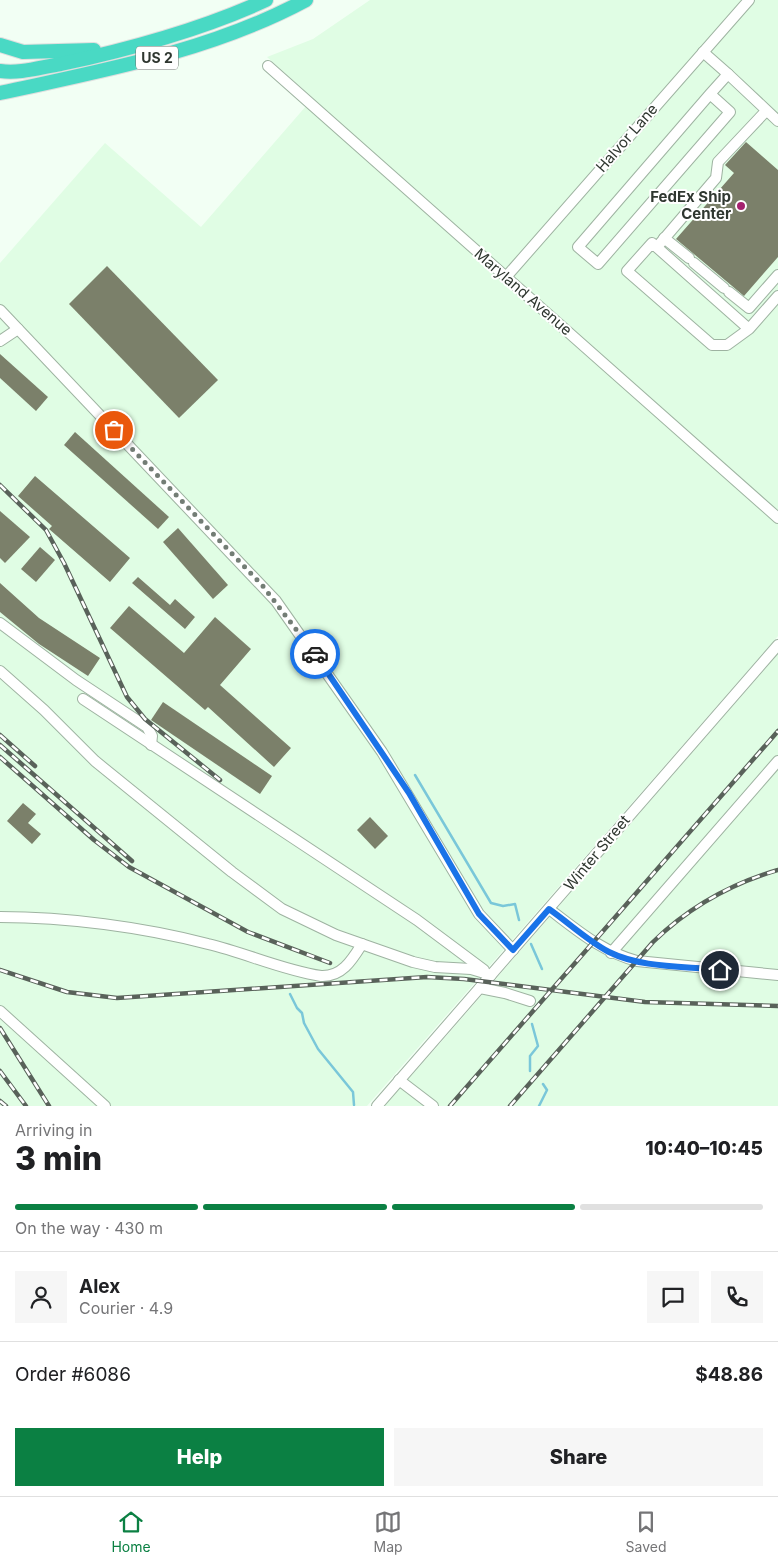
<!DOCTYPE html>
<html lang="en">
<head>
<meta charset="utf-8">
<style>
  body { margin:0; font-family:Inter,sans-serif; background:#f6f6f6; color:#202124; height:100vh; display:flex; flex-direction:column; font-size:19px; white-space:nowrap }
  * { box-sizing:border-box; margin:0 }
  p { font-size:16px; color:#757577 }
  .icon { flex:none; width:28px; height:28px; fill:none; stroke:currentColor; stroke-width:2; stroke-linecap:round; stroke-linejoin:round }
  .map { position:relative; height:1106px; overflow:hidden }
  .sheet { display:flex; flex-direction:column; background:#fff; flex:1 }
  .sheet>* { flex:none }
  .pin { position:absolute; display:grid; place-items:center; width:42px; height:42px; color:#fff; margin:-21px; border:2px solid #fff; border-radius:50%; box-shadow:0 1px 5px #0007 }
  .courier { position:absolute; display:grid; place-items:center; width:50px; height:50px; margin:-25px; border:4px solid #1a73e8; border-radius:50%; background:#fff; color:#222; box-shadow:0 1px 6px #0007 }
  .headline em { font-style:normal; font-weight:800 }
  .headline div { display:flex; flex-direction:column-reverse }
  .headline { display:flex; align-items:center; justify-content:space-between; height:85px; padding:0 15px }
  h1 { font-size:32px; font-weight:800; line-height:38px }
  .bar { display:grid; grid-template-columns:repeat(4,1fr); gap:8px 5px; align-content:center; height:60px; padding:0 15px }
  .bar i { height:6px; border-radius:4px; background:#e0e0e0 }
  .bar .on { background:#0b8043 }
  .bar p { grid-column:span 4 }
  .line { display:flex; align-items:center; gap:12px; padding:0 15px; border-top:1px solid #e0e0e0 }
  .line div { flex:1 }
  .round { display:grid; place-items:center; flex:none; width:52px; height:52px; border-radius:0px; background:#f6f6f6 }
  .button { display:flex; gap:10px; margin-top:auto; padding:10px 15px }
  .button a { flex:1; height:58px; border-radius:0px; background:#0b8043; color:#fff; font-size:20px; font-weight:800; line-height:58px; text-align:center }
  .button a+a { background:#f6f6f6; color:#202124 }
  .menu { display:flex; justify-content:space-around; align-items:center; height:70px; border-top:1px solid #e0e0e0; background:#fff; font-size:14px; color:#757577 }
  .menu a { display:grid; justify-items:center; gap:2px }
  .menu .on { color:#0b8043 }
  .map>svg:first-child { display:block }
  .built { fill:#e0fde4 }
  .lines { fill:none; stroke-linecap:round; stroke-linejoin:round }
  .stream { stroke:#7ac7d9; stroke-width:2.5 }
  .building { fill:#7b806a }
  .minor-casing { stroke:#9eb3a1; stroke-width:12 }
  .highway-casing { stroke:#dedfde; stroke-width:16 }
  .minor { stroke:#fff; stroke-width:10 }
  .highway { stroke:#49d9c4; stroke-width:14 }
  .rail-casing { stroke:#59625a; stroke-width:4.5 }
  .rail { stroke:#fff; stroke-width:2.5; stroke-dasharray:8; stroke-linecap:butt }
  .done { stroke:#737d75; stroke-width:5; stroke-dasharray:0 9 }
  .route { stroke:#1a73e8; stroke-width:6 }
  .poi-dot { fill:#a5226f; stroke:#fff; stroke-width:2 }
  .labels { text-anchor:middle; stroke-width:4; stroke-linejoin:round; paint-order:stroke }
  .shield { fill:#fff; stroke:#6d736e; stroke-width:1 }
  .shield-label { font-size:14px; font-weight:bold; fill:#2f3730 }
  .street-label { font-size:15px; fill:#2f3730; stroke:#fff }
  .poi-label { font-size:15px; font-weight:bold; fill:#2f3730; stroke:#fff; text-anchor:end }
</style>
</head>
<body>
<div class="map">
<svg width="778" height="1106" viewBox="0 0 778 1106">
  <rect width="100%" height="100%" fill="#f2fff4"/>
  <g class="built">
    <polygon points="370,0 778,0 778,636 367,1106 0,1106 0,263 105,143 201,227 313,98 267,57 313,39"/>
    <polygon points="778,654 778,1106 384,1106 436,1048"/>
  </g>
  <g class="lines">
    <g class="stream">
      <polyline points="415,775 491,903 503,906 515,904 519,920"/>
      <polyline points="531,944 542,969"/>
      <polyline points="290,994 297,1008 302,1013 304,1023 318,1049 353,1092 354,1105"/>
      <polyline points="530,1071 530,1056 538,1046 532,1024"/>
      <polyline points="539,1106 547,1090 543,1084"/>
    </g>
  </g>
  <g class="building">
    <polygon points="746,142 778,170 778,257 744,296 676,239 734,173 725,165"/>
    <polygon points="107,266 218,380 179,418 69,304"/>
    <polygon points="0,354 48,397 36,411 0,378"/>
    <polygon points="75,432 169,517 158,529 64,445"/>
    <polygon points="35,476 130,558 110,582 49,529 52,526 18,496"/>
    <polygon points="0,511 30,537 5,563 0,558"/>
    <polygon points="178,528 228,585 213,599 163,542"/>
    <polygon points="40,547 55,560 36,582 21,569"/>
    <polygon points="138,577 170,605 175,599 195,617 185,629 132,583"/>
    <polygon points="0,583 39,618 100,658 88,676 39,644 0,612"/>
    <polygon points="129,606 184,653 215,617 251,649 220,685 291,748 274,767 208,707 205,710 110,628"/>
    <polygon points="163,702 272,776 260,794 151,720"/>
    <polygon points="23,803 36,814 28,823 41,834 32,844 7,821"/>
    <polygon points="370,817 388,836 375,849 357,830"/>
  </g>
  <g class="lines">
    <g class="minor-casing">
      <g id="minor">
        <polyline points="703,52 728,74 710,94 578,247 598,264 730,112 710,94"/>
        <polyline points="268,66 778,518"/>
        <polyline points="728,74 778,121"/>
        <polyline points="664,238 689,258"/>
        <polyline points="657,247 716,178 718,162 766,111"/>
        <polyline points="694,263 724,288"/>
        <polyline points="506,277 749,0"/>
        <polyline points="729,292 749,308 778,275"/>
        <polyline points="0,310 276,601 382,752 479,914 513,950"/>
        <polyline points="749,329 727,345 712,345 627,271 652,243 749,329 778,296"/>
        <polyline points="0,341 18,329"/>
        <polyline points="0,623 76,680 147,727 152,736 151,745"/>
        <polyline points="0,671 44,710 95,761 232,872 282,909 336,935 413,962 435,967 471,969 491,975"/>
        <polyline points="83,699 417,920 484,970"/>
        <path d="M549 909C577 930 602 952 637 961L778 975"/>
        <path d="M0 917C66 917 143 927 208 944 246 953 282 970 321 976 342 977 352 960 362 944"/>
        <polyline points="611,953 778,761"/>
        <polyline points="480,988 505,993 530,1001"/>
        <polyline points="0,1011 105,1106"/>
        <polyline points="399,1080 433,1106"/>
        <polyline points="377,1106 778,645"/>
      </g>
    </g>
    <g class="highway-casing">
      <g id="highway">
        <polyline points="0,45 23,52 94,50"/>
        <path d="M0 71C20 74 41 67 61 64 131 49 201 30 266 0"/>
        <path d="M0 93C105 70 211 51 306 0"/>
      </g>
    </g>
    <use href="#minor" class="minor"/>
    <use href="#highway" class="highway"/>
    <g class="rail-casing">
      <g id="rail">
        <polyline points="0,485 46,530 64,563 127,697 145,719 220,780"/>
        <polyline points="0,735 35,766"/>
        <polyline points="0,745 132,861"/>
        <polyline points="0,757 94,840 129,867 248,932 330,963"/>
        <polyline points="0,970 67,992 117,998 427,977 464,979 645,1002 778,1006"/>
        <polyline points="0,1028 49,1106"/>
        <polyline points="0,1071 26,1106"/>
        <polyline points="0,1101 6,1106"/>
        <polyline points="450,1106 778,731"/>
        <path d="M510 1106 653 942C688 908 730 884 778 870"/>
      </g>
    </g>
    <use href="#rail" class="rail"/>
  </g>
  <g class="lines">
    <polyline class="done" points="114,430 262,585 315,654"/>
    <path class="route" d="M315 654 409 793 479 914 513 950 549 909C569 923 588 941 609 952 641 968 684 966 720 970"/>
  </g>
  <circle class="poi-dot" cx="741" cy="206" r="5"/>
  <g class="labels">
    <rect class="shield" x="136" y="46.5" width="42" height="23" rx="4"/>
    <g class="shield-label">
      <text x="157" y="63">US 2</text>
    </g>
    <g class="street-label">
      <text transform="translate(627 138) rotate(-49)" y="5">Halvor Lane</text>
      <text transform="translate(523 292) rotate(41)" y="5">Maryland Avenue</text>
      <text transform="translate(597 853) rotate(-50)" y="5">Winter Street</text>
    </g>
    <g class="poi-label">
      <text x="731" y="202">FedEx Ship<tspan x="731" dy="17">Center</tspan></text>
    </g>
  </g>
</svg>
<div class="pin" style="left:114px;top:430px;background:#ea580c"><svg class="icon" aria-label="bag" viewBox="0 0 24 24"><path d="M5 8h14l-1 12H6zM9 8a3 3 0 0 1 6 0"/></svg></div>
<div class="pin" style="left:720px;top:970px;background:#1f2937"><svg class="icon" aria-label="home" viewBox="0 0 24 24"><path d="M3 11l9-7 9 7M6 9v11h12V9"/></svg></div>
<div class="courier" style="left:315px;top:654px"><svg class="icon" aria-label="car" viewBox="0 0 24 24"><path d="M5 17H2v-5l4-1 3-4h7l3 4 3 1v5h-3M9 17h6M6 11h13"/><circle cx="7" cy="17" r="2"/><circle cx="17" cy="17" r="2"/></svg></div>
</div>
<section class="sheet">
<div class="headline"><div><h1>3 min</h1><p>Arriving in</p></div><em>10:40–10:45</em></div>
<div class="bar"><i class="on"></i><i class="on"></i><i class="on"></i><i></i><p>On the way · 430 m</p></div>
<div class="line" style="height:90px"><a class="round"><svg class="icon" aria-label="person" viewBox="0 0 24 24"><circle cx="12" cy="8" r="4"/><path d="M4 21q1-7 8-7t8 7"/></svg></a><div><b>Alex</b><p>Courier · 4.9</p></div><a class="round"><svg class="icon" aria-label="chat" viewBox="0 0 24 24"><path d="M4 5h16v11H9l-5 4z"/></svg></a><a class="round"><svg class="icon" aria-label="phone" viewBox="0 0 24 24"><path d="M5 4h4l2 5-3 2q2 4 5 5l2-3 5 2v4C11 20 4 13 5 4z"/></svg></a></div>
<div class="line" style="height:65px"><div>Order #6086</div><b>$48.86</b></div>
<div class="button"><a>Help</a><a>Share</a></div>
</section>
<nav class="menu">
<a class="on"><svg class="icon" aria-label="home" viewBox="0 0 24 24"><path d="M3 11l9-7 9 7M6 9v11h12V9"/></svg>Home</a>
<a><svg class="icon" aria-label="map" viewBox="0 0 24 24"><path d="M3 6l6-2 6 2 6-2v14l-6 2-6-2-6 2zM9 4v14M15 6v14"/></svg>Map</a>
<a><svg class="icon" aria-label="saved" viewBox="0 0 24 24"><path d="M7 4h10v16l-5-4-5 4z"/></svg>Saved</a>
</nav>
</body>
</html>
